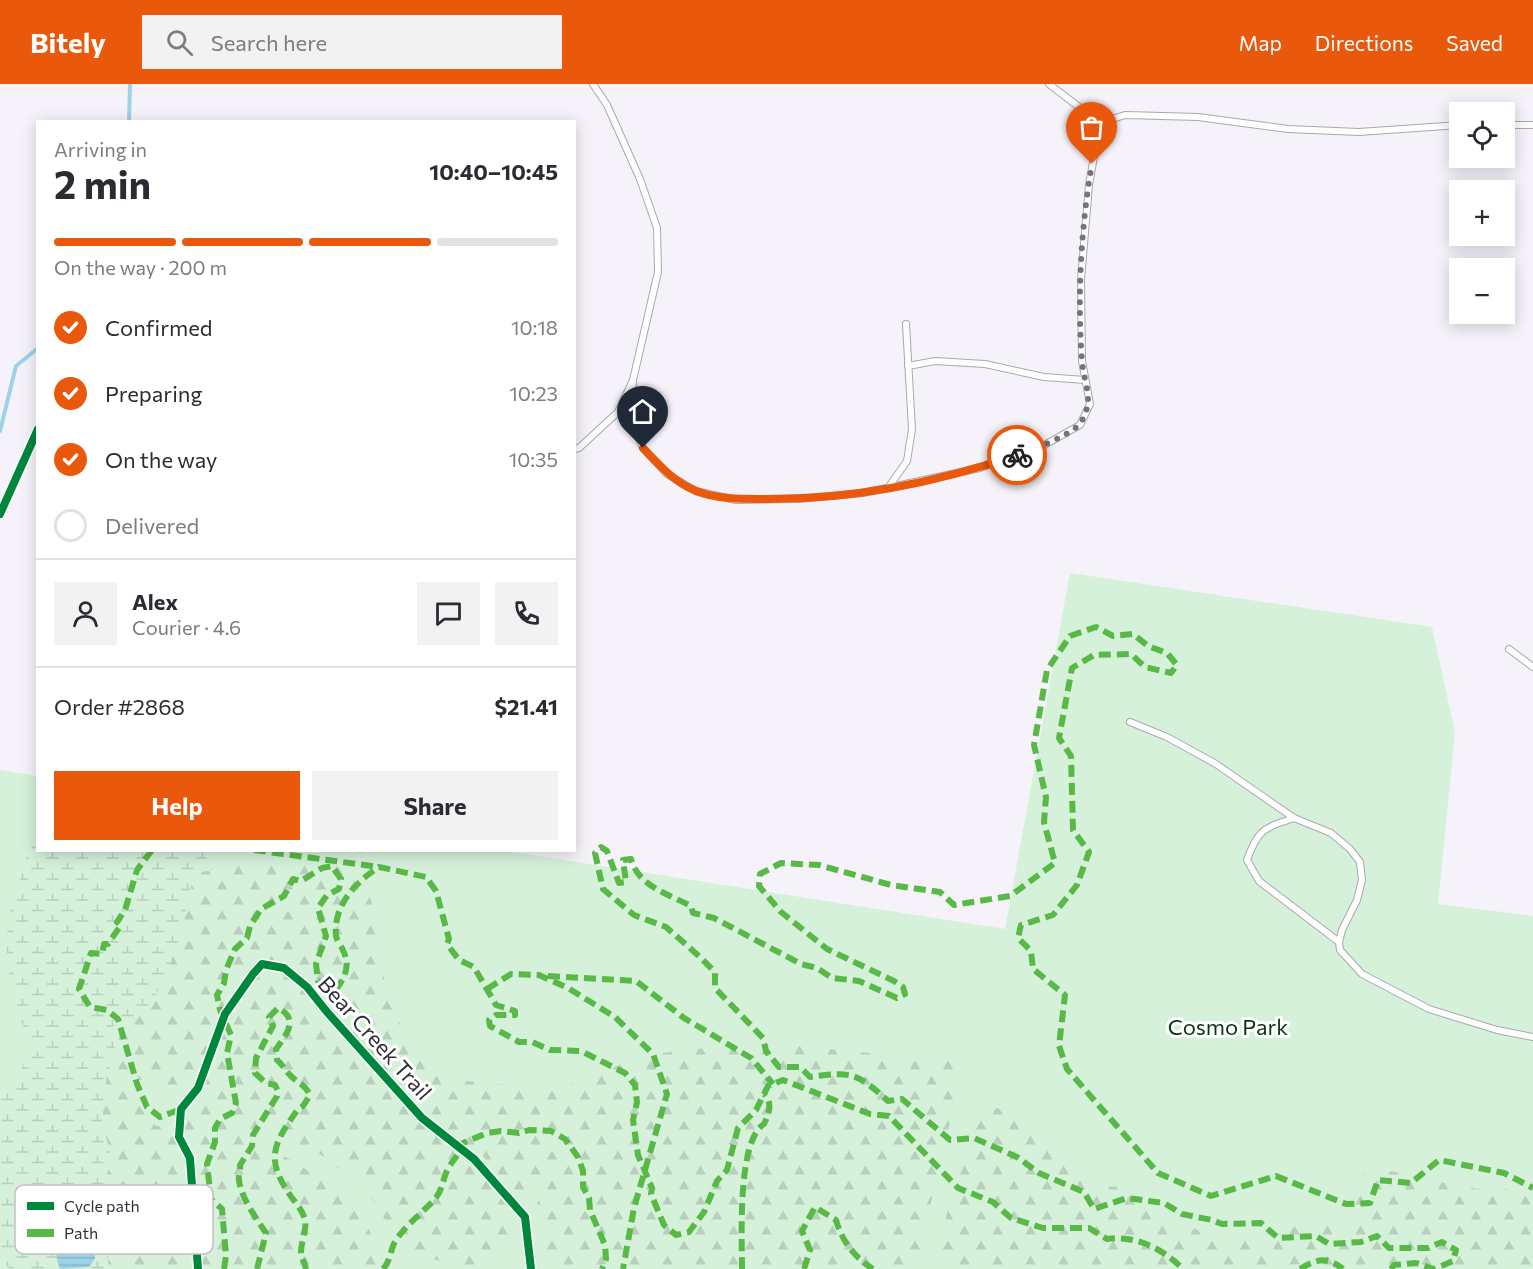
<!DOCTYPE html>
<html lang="en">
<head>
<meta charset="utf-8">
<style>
  body { margin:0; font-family:Commissioner,sans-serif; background:#f2f2f3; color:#2b2b33; height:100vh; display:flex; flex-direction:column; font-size:22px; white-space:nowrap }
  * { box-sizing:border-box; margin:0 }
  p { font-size:20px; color:#7c7c81 }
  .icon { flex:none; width:33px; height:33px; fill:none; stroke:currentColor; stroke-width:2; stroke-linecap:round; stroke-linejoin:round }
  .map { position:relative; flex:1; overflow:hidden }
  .panel { position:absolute; left:36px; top:36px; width:540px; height:732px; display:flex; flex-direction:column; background:#fff; border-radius:0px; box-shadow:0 3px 15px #0003 }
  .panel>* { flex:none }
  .controls { position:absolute; left:1449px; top:18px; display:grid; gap:12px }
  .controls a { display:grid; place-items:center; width:66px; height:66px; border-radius:0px; background:#fff; box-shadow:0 3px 15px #0003; font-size:30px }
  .pin { position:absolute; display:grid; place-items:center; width:51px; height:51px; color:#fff; margin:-62px -26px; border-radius:50% 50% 50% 0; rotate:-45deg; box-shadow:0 0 6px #0007 }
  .pin .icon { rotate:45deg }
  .courier { position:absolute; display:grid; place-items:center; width:60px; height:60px; margin:-30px; border:4px solid #ea580c; border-radius:50%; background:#fff; color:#222; box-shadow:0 2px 8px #0007 }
  .summary em { font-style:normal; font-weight:700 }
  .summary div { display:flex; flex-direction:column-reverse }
  .summary { display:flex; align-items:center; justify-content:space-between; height:102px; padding:0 18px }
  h1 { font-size:39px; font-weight:700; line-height:45px }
  .bar { display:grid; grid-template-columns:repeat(4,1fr); gap:9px 6px; align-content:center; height:72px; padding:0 18px }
  .bar i { height:8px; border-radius:4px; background:#e1e1e2 }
  .bar .current { background:#ea580c }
  .bar p { grid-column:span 4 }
  .line { display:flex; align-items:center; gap:15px; padding:0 18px; border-top:2px solid #e1e1e2 }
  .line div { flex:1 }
  .round { display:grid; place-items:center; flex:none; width:63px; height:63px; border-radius:0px; background:#f2f2f3 }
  ol { padding:0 18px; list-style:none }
  li { display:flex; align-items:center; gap:18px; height:66px }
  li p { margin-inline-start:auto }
  li .icon { padding:6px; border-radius:50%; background:#ea580c; color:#fff; stroke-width:4 }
  li:last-child { color:#7c7c81 }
  li i { width:33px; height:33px; border:3px solid #e1e1e2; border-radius:50% }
  .action { display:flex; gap:12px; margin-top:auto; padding:12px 18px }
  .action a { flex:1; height:69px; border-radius:0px; background:#ea580c; color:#fff; font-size:24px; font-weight:700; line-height:69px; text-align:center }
  .action a+a { background:#f2f2f3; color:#2b2b33 }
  header { display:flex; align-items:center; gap:36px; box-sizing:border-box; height:84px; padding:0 30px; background:#ea580c; color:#fff }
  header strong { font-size:28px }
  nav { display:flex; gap:33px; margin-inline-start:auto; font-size:21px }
  .search { width:420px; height:54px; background:#f2f2f3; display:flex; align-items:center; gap:15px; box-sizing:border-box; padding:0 21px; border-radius:0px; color:#7c7c81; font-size:22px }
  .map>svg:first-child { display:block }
  .green { fill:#d5f1da }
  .forest { fill:url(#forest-firs); fill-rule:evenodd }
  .wetland { fill:url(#wetland-marsh) }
  .water { fill:url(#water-rules) }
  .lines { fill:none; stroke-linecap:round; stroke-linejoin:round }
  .stream { stroke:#9cd3e8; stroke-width:4 }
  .service-casing { stroke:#aba8b0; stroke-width:8 }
  .service { stroke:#fefdfe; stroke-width:6 }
  .quiet { stroke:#58b947; stroke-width:6; stroke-dasharray:12 6; stroke-linecap:butt }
  .cycleway-casing { stroke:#fff; stroke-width:11 }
  .cycleway { stroke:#00873e; stroke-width:8 }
  .done { stroke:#77737d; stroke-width:6; stroke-dasharray:0 10.8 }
  .route { stroke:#ea580c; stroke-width:8 }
  .labels { text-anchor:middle; stroke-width:6; stroke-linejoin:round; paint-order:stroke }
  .park-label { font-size:22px; fill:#0b3315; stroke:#fff }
  .street-label { font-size:22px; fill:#332e3a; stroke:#fff }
  .key { fill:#fff; stroke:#c2c0c4; stroke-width:1.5 }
  .key-label { font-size:16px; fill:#332e3a }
</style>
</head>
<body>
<header>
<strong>Bitely</strong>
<div class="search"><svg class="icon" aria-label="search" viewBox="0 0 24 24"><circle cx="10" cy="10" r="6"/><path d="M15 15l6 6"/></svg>Search here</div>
<nav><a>Map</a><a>Directions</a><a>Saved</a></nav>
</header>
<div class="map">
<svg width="1533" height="1185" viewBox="0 0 1533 1185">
  <defs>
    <pattern id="forest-firs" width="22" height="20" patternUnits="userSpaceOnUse" patternTransform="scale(1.5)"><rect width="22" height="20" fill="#d5f1da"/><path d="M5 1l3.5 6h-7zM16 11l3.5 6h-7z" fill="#b7cfbc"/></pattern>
    <pattern id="wetland-marsh" width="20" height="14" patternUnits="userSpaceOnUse" patternTransform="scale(1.5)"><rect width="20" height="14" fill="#d5f1da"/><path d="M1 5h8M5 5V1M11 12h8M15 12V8" fill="none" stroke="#b7cfbc"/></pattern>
    <pattern id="water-rules" width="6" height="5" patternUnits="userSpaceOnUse" patternTransform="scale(1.5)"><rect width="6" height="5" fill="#9cd3e8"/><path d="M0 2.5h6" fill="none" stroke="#87b5c8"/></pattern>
  </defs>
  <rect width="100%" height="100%" fill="#f5f2f9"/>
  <polygon class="green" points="1070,489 1432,543 1455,649 1438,820 1533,832 1533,1185 0,1185 0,686 37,692 38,766 507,767 1005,845"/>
  <g class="forest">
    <path d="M254 780 334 781 362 791 379 839 386 913 412 962 446 995 558 1006 611 984 653 970 758 958 961 978 952 1030 915 1185H542L546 1170 541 1156 536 1125 539 1114 536 1111 518 1112 482 1071 466 1069C470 1082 484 1092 493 1103 505 1117 512 1133 516 1151L491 1175 465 1184 408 1168 395 1152 369 1110 325 1073 270 1048 236 1043 322 1095 349 1114 368 1143 385 1185H108L109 1143 103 1111 111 1072 102 1038 107 989 116 971 110 943 138 931 181 852 194 789ZM121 996H147L175 1009 189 1024 200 1032C185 1035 171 1041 156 1042 141 1028 134 1012 121 996Z"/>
    <polygon points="985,1018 1005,1028 1037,1055 1077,1085 1106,1102 1119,1103 1132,1107 1160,1129 1200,1147 1248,1155 1328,1134 1342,1138 1353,1135 1357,1125 1351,1112 1354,1096 1373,1085 1402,1089 1423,1095 1477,1105 1496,1103 1533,1111 1533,1185 937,1185 949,1116 972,1063 973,1053 970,1035 972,1025 979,1019"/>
  </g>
  <path class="wetland" d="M37 739 38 766 203 767 213 786 193 789C185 832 174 899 140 929 132 936 120 939 111 943L116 971 107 989 102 1038 111 1072 103 1111 109 1143 108 1185H10L0 1175V1013L21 987 30 957 22 939 11 898 7 879V851L11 826 19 811 18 801Z"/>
  <path class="water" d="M52 1122 55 1124 59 1122 70 1148 77 1154 95 1162V1175L89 1183 60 1185C54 1172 58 1160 56 1146L49 1143 48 1124Z"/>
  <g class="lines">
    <g class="stream">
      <polyline points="129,38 130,0"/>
      <polyline points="0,347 16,282 38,264"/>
    </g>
    <g class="service-casing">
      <g id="service">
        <polyline points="1049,0 1100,39"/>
        <polyline points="1504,41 1533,41"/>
        <polyline points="908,282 935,277 985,280 1044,293 1085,296"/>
        <polyline points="633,296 631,336 643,364 667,390 696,407 736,416 799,415 863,409 980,384 1039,364 1080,341 1090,320 1082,277 1081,196 1089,101 1100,39 1125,31 1198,33 1288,45 1359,48 1460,41"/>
        <polyline points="574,365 579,364 618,328 633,296 658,188 657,144 640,95 607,21 593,0"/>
        <polyline points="888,404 907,377 912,345 906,240"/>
        <polyline points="1509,565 1533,583"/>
        <polyline points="1130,638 1167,653 1216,680 1294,734 1331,749 1350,765 1360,778 1362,796 1357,816 1342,846 1339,858 1340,866 1362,890 1429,925 1497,946 1533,953"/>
        <path d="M1294 734C1264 744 1258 745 1247 776L1259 797 1339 858"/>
      </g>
    </g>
    <use href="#service" class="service"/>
    <g class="quiet">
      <polyline points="152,766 137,786 125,826 117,838 121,841 108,860 104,860 102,870 91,869 79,905 90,923 107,926 118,935 137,1000 147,1023 160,1033 181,1025"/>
      <polyline points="254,766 379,783"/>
      <polyline points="548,892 636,897 684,934 751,974 773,1000"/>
      <polyline points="487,905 511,890 539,891 568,904 615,933 653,970 667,1010 634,1124 623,1185"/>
      <path d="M224 1185 226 1172 222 1125 211 1115 207 1080 215 1058V1044L220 1035 232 1029 236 1019 227 969 231 951 220 926 217 911 224 899 226 886 235 865 247 854 250 842 261 825 284 812 293 795 301 797 322 784 332 782 341 795 339 805 327 811 318 824 326 852 316 880 318 897 338 903C347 889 350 880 342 864 340 861 337 856 336 852 333 821 356 798 379 783L426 793 436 807 449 855 447 860 459 876 474 883 496 921 515 927V931H496L489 936 490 942 519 958H532L550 966 581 967 625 989 635 1001 637 1018 633 1036 638 1071 652 1104 651 1110 664 1141 676 1151 689 1148 704 1128 717 1097 727 1086 738 1044 756 1026 768 1002 783 996 870 1030 889 1032 958 1104 993 1118 1011 1134 1043 1144H1089L1107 1155C1136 1151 1163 1165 1183 1185"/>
      <path d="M257 1185 266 1149C256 1134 241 1114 239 1096 238 1090 241 1087 240 1081L252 1062 253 1051 277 1012 278 1007 275 1001 266 999 255 989 256 974 273 942 269 933 278 924C300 935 286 951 276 965L277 976C283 981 285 986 290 991 297 999 306 1001 310 1011L303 1022 298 1025C276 1057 264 1072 288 1108 294 1118 302 1124 305 1136 307 1145 301 1158 301 1168 301 1174 305 1179 306 1185"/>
      <path d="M383 1185C391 1177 390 1165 396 1156 407 1140 422 1129 434 1116 444 1105 442 1094 449 1083 454 1075 460 1069 463 1059L487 1049 501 1047 519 1049 529 1046 551 1047 565 1055 578 1073 583 1087V1103L589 1114 590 1126 605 1161 606 1175 602 1185"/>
      <path d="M742 1185C742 1154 737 1057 764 1040 769 1030 773 1018 764 1010"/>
      <path d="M804 1185 810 1166 802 1147 815 1123 836 1136C842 1157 854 1173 873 1185"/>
      <path d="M1300 1185C1317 1175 1326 1172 1343 1185"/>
      <path d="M1391 1185 1394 1181 1416 1179 1434 1185 1453 1177 1456 1166 1442 1158 1428 1164H1389L1377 1152 1361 1158 1329 1160 1316 1152 1278 1154 1261 1139 1222 1140 1212 1136 1182 1130 1164 1119 1127 1114 1094 1125 1084 1108 1039 1089 1017 1073 974 1054 950 1056 902 1015 888 1017C857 989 852 987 810 993L800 983H779L766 967 763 954 715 904V888L700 873 666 843 634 831 603 805 595 769 601 763 607 767 619 799 626 798 623 776 631 775C638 802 668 810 691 822L693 829 714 834 801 880 817 884 832 894 859 897 897 914 905 910 903 903 894 897 827 865 781 828 759 802 760 790 781 779 819 781 891 801 940 808 954 821 1010 812 1055 779 1044 738 1046 713 1034 661 1047 586 1070 552 1096 543 1113 552 1133 550 1148 562 1167 569 1177 581 1171 589 1145 583 1131 570 1094 571 1072 584 1059 654 1071 672 1073 746 1089 768 1077 801 1053 831 1021 841 1018 854 1031 867 1033 885 1065 911 1059 962 1067 985 1158 1089 1211 1112 1276 1092 1346 1120 1370 1119 1378 1096 1411 1099 1439 1076 1504 1089 1533 1104"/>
    </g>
    <g class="cycleway-casing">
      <g id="cycleway">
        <polyline points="0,430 38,345"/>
        <polyline points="198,1185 190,1074 179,1053 181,1025 198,1004 225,930 253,890 262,880 284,884 307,903 327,928 422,1034 474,1075 525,1133 531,1185"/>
      </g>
    </g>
    <use href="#cycleway" class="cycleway"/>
  </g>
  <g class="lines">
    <path class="done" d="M1017 371C1031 367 1074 350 1081 338 1095 315 1084 301 1082 277 1077 215 1081 141 1092 80"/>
    <path class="route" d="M643 364C659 381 674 398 696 407 719 416 745 415 769 415 853 415 938 398 1017 371"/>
  </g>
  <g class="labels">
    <g class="park-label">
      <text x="1228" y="951">Cosmo Park</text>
    </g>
    <g class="street-label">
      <text transform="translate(375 954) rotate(48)" y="8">Bear Creek Trail</text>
    </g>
  </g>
  <rect x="15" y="1101" width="198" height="69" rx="9" class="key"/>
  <rect x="27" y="1118" width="27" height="8" fill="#00873e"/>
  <rect x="27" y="1145" width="27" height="8" fill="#58b947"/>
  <g class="key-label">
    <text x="64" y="1128">Cycle path</text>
    <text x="64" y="1155">Path</text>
  </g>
</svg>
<div class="controls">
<a><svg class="icon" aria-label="locate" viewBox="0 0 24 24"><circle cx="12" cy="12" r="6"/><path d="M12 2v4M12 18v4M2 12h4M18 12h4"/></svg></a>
<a>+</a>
<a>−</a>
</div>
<div class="pin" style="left:1092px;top:80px;background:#ea580c"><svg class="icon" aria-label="bag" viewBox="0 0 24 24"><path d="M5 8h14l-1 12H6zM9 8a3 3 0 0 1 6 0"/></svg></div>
<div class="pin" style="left:643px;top:364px;background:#1f2937"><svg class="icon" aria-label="home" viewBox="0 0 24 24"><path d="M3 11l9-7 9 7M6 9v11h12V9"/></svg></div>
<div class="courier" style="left:1017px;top:371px"><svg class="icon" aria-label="bike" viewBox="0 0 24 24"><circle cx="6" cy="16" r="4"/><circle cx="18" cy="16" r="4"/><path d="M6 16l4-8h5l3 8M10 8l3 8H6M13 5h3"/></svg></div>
<section class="panel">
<div class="summary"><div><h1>2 min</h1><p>Arriving in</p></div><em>10:40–10:45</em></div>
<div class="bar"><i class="current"></i><i class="current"></i><i class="current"></i><i></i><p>On the way · 200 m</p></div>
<ol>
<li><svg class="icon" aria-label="check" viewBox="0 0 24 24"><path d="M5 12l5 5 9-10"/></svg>Confirmed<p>10:18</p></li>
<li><svg class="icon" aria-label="check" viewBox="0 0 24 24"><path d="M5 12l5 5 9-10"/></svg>Preparing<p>10:23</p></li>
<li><svg class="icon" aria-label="check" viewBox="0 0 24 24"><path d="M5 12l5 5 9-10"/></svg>On the way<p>10:35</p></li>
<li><i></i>Delivered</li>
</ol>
<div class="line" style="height:108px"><a class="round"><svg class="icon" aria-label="person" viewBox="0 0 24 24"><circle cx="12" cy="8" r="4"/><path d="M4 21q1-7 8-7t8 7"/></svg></a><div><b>Alex</b><p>Courier · 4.6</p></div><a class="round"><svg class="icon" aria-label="chat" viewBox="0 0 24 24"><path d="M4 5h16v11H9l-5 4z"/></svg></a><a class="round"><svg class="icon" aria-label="phone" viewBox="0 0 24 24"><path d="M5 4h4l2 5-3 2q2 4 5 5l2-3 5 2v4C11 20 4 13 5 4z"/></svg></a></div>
<div class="line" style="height:78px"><div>Order #2868</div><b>$21.41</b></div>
<div class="action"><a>Help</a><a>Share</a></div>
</section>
</div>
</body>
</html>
